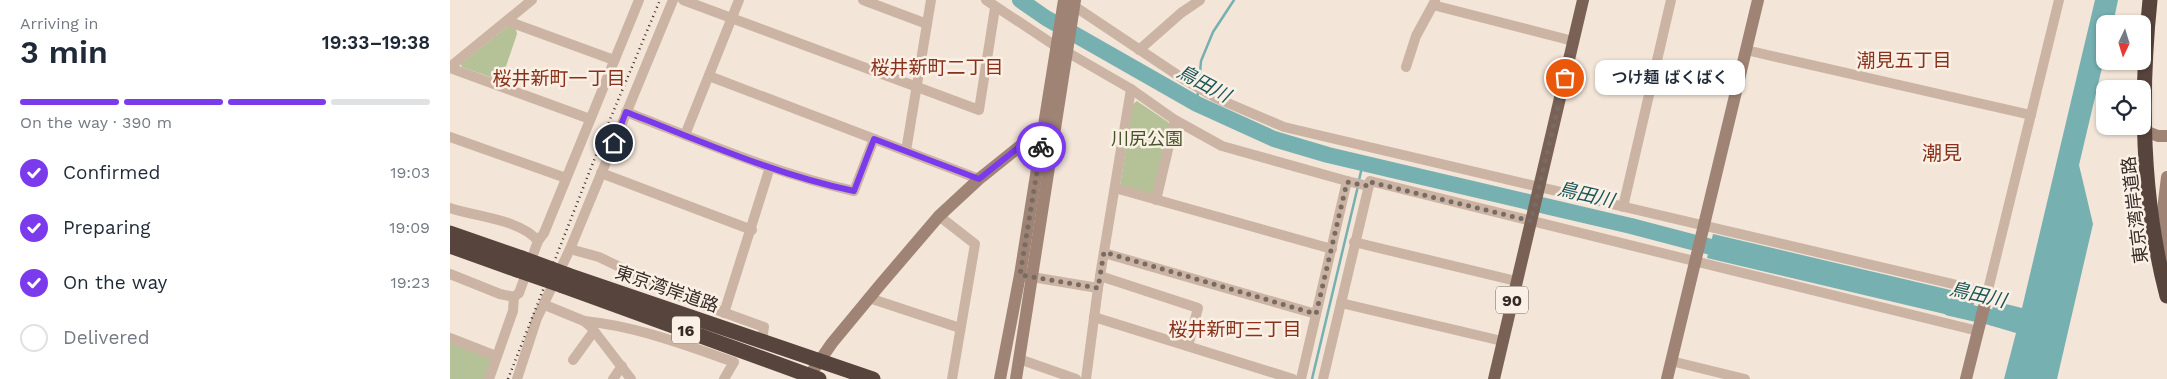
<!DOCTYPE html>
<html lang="en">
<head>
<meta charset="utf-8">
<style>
  body { margin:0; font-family:"Work Sans","Noto Sans JP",sans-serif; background:#f2f2f3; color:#1f2937; height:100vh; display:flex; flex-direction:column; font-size:19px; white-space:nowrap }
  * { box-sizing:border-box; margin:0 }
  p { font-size:16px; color:#747a83 }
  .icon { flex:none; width:28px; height:28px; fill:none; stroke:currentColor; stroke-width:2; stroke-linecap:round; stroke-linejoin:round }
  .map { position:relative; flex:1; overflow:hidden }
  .drawer { display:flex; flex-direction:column; background:#fff; width:450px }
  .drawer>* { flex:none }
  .needle { width:32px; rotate:184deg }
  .tools { position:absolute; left:1646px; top:15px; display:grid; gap:10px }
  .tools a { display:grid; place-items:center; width:55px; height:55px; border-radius:10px; background:#fff; box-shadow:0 1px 4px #0004; font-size:25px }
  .pin { position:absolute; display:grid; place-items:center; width:42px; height:42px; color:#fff; margin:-21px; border:2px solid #fff; border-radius:50%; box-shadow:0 1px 5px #0007 }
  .courier { position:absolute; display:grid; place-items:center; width:50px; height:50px; margin:-25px; border:4px solid #7c3aed; border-radius:50%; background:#fff; color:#222; box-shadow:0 1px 6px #0007 }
  .bubble { position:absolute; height:35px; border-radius:10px; background:#fff; box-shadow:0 1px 4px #0004; font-size:16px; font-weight:600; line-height:35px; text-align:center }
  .head em { font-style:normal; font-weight:600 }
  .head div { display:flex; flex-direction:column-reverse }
  .head { display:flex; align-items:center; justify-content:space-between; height:85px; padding:0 20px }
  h1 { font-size:32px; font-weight:600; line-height:38px }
  .bar { display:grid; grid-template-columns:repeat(4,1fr); gap:8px 5px; align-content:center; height:60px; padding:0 20px }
  .bar i { height:6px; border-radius:4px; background:#e0e1e3 }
  .bar .current { background:#7c3aed }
  .bar p { grid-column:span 4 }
  ol { padding:0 20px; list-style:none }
  li { display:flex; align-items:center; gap:15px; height:55px }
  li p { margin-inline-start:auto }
  li .icon { padding:5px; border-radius:50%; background:#7c3aed; color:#fff; stroke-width:4 }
  li:last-child { color:#747a83 }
  li i { width:28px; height:28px; border:2px solid #e0e1e3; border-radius:50% }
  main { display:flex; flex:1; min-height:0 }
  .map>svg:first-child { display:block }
  .green { fill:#b5c297 }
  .water { fill:#76b0b1 }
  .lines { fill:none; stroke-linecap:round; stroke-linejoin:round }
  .stream { stroke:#76b0b1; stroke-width:2.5 }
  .river { stroke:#76b0b1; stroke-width:16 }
  .street { stroke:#cbb4a4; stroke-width:10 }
  .secondary { stroke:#9f8375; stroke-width:12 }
  .primary { stroke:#796156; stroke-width:12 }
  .highway { stroke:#57443c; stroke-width:15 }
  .rail { stroke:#362a26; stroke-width:2.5; stroke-dasharray:1 4; stroke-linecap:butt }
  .highway-bridge { stroke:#57443c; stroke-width:15 }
  .done { stroke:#786b64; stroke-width:5; stroke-dasharray:0 9 }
  .route { stroke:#7c3aed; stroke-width:6 }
  .labels { text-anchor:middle; stroke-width:5; stroke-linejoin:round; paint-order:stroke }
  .shield { fill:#faf0e5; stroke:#71655f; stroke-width:1 }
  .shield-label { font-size:16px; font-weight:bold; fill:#362a26 }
  .park-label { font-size:18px; fill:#465528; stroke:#faf0e5 }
  .street-label { font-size:18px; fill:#362a26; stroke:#faf0e5 }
  .neighbourhood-label { font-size:19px; fill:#89311a; stroke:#faf0e5 }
  .water-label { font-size:19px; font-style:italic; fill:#195759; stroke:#faf0e5 }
  .quarter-label { font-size:20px; fill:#89311a; stroke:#faf0e5 }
</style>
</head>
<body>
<main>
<section class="drawer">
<div class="head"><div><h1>3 min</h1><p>Arriving in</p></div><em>19:33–19:38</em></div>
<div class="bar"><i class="current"></i><i class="current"></i><i class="current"></i><i></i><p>On the way · 390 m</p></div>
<ol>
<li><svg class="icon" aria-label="check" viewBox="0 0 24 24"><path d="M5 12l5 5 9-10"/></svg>Confirmed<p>19:03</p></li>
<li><svg class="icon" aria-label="check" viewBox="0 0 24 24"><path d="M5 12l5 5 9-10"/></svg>Preparing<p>19:09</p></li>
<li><svg class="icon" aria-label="check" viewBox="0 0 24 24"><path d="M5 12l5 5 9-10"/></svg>On the way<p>19:23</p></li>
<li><i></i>Delivered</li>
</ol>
</section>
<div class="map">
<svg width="1717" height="379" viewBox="0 0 1717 379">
  <rect width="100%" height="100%" fill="#f3e5d8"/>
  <g class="green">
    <polygon points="58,26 66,29 67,34 52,78 46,79 12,67 11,64"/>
    <polygon points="687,101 718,122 720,125 704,192 701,195 670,186 683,104"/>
    <polygon points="0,342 41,359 36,379 0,379"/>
  </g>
  <g class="water">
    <polygon points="1645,0 1668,0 1663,24 1655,24 1655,55 1629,165 1643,224 1607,379 1554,379 1566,333 1539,325 1544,301 1572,308"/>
    <polygon points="1263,234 1526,296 1520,320 1257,258"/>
  </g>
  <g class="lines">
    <g class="stream">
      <polyline points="749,85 751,61 763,32 784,0"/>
      <polyline points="747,104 748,90"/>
      <polyline points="909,180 913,163"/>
      <polyline points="862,379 908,186"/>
    </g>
    <g class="river">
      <polyline points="570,0 596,18 747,104 824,139 878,155 1181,226 1280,252"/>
      <polyline points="1500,308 1562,322"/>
    </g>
    <g class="street">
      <polyline points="233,0 529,110 545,8"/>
      <polyline points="413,0 477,24"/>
      <polyline points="536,0 607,47"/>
      <polyline points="983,5 1123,41"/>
      <polyline points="624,6 735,80 766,98 834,127 1537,292"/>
      <polyline points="57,21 164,60"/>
      <polyline points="689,50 731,13 750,0"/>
      <polyline points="1296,50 1581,115"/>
      <polyline points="617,52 681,89 725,120 772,146 897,181 851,379"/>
      <polyline points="0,67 82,0"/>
      <polyline points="956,67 966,36 985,1"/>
      <polyline points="0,68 140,119"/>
      <polyline points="259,76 529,179"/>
      <path d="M176 112C251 141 326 174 404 191L424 139"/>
      <polyline points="235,135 289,0"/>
      <polyline points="0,137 116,178"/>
      <polyline points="456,151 481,0"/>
      <polyline points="151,173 302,230"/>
      <polyline points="897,181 918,186"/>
      <polyline points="665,188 882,249"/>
      <polyline points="706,200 725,120"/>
      <polyline points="1173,207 1221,0"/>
      <path d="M0 208C26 217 70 219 88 241"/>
      <polyline points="489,216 525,244 502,379"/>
      <polyline points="904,242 1066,281"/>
      <polyline points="120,249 149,257 234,298 314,327 312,340"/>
      <polyline points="654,253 866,314"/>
      <polyline points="0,274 50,294 64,297"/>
      <polyline points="576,276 648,288"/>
      <polyline points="650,276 748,308 738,346"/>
      <polyline points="419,298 510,328"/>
      <polyline points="1536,298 1609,0"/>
      <polyline points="891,303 1052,341"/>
      <polyline points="95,305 134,321 141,327 181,379"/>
      <polyline points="274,313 320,167"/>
      <polyline points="644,317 843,379"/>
      <path d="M134 321C186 326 235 345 284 362L274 379"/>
      <polyline points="0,338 46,356"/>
      <polyline points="569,359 626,379"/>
      <polyline points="123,360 144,331"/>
      <polyline points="1221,361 1295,379"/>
      <polyline points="39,379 63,311 64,297 69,293 88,241 94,233 189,0"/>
      <polyline points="67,379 87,318 120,249 223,0"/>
      <polyline points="163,379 172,366"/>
      <polyline points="636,379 648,288 681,89"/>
      <polyline points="873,379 920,181 1528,331"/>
    </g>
    <g class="secondary">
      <polyline points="1695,131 1708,136 1717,136"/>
      <polyline points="1715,258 1712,218 1717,177"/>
      <polyline points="357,379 382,343 430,285 489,216 529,179 594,127 597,127"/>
      <polyline points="550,379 570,275 614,0"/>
      <polyline points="566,379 625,0"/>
      <polyline points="1217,379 1308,0"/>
      <polyline points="1516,379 1536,299"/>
    </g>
    <polyline class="primary" points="1044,379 1133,0"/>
    <g class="highway">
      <path d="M1700 0C1690 97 1692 201 1717 296"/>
      <polyline points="0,233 72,258"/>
      <polyline points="0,246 67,270"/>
      <polyline points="118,275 423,379"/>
      <polyline points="113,286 369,379"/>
    </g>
    <polyline class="rail" points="58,379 161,117 210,0"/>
    <g class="highway-bridge">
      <polyline points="72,258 118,275"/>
      <polyline points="67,270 113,286"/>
    </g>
  </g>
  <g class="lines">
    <polyline class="done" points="591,147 570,275 648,288 654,252 866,314 897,182 918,186 920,182 1081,221 1115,78"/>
    <path class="route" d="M164 143 176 112C251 141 326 175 404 191L424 139 529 179 594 127 591 147"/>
  </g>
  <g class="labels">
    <g class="shield">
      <rect x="1046" y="286.5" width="32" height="27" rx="4"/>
      <rect x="222" y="316.5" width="28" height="27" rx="4"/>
    </g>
    <g class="shield-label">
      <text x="1062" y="306">90</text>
      <text x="236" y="336">16</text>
    </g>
    <g class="park-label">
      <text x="697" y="145">川尻公園</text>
    </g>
    <g class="street-label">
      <text transform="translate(1685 210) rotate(-97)" y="6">東京湾岸道路</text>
      <text transform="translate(217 289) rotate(19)" y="6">東京湾岸道路</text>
    </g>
    <g class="neighbourhood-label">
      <text x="1454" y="67">潮見五丁目</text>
      <text x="487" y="74">桜井新町二丁目</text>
      <text x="109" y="85">桜井新町一丁目</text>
      <text x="785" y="336">桜井新町三丁目</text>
    </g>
    <g class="water-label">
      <text transform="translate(754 83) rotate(28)" y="7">鳥田川</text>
      <text transform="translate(1136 194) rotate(13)" y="7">鳥田川</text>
      <text transform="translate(1528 294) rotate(13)" y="7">鳥田川</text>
    </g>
    <g class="quarter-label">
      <text x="1492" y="160">潮見</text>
    </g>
  </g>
</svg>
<div class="tools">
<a><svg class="needle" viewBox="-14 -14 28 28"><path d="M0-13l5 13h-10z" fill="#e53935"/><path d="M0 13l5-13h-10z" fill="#747a83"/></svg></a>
<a><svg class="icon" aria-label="locate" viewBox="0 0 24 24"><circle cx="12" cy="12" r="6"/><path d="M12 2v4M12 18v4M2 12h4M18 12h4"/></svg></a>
</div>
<div class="pin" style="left:1115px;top:78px;background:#ea580c"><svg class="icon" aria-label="bag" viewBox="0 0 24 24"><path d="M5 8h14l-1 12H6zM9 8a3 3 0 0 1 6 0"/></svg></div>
<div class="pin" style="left:164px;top:143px;background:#1f2937"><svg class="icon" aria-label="home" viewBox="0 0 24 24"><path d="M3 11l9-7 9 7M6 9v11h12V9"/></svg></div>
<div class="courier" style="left:591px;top:147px"><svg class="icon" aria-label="bike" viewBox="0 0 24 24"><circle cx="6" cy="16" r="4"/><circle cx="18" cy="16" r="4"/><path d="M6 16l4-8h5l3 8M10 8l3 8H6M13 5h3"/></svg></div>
<div class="bubble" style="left:1145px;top:60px;width:150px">つけ麺 ばくばく</div>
</div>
</main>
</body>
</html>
